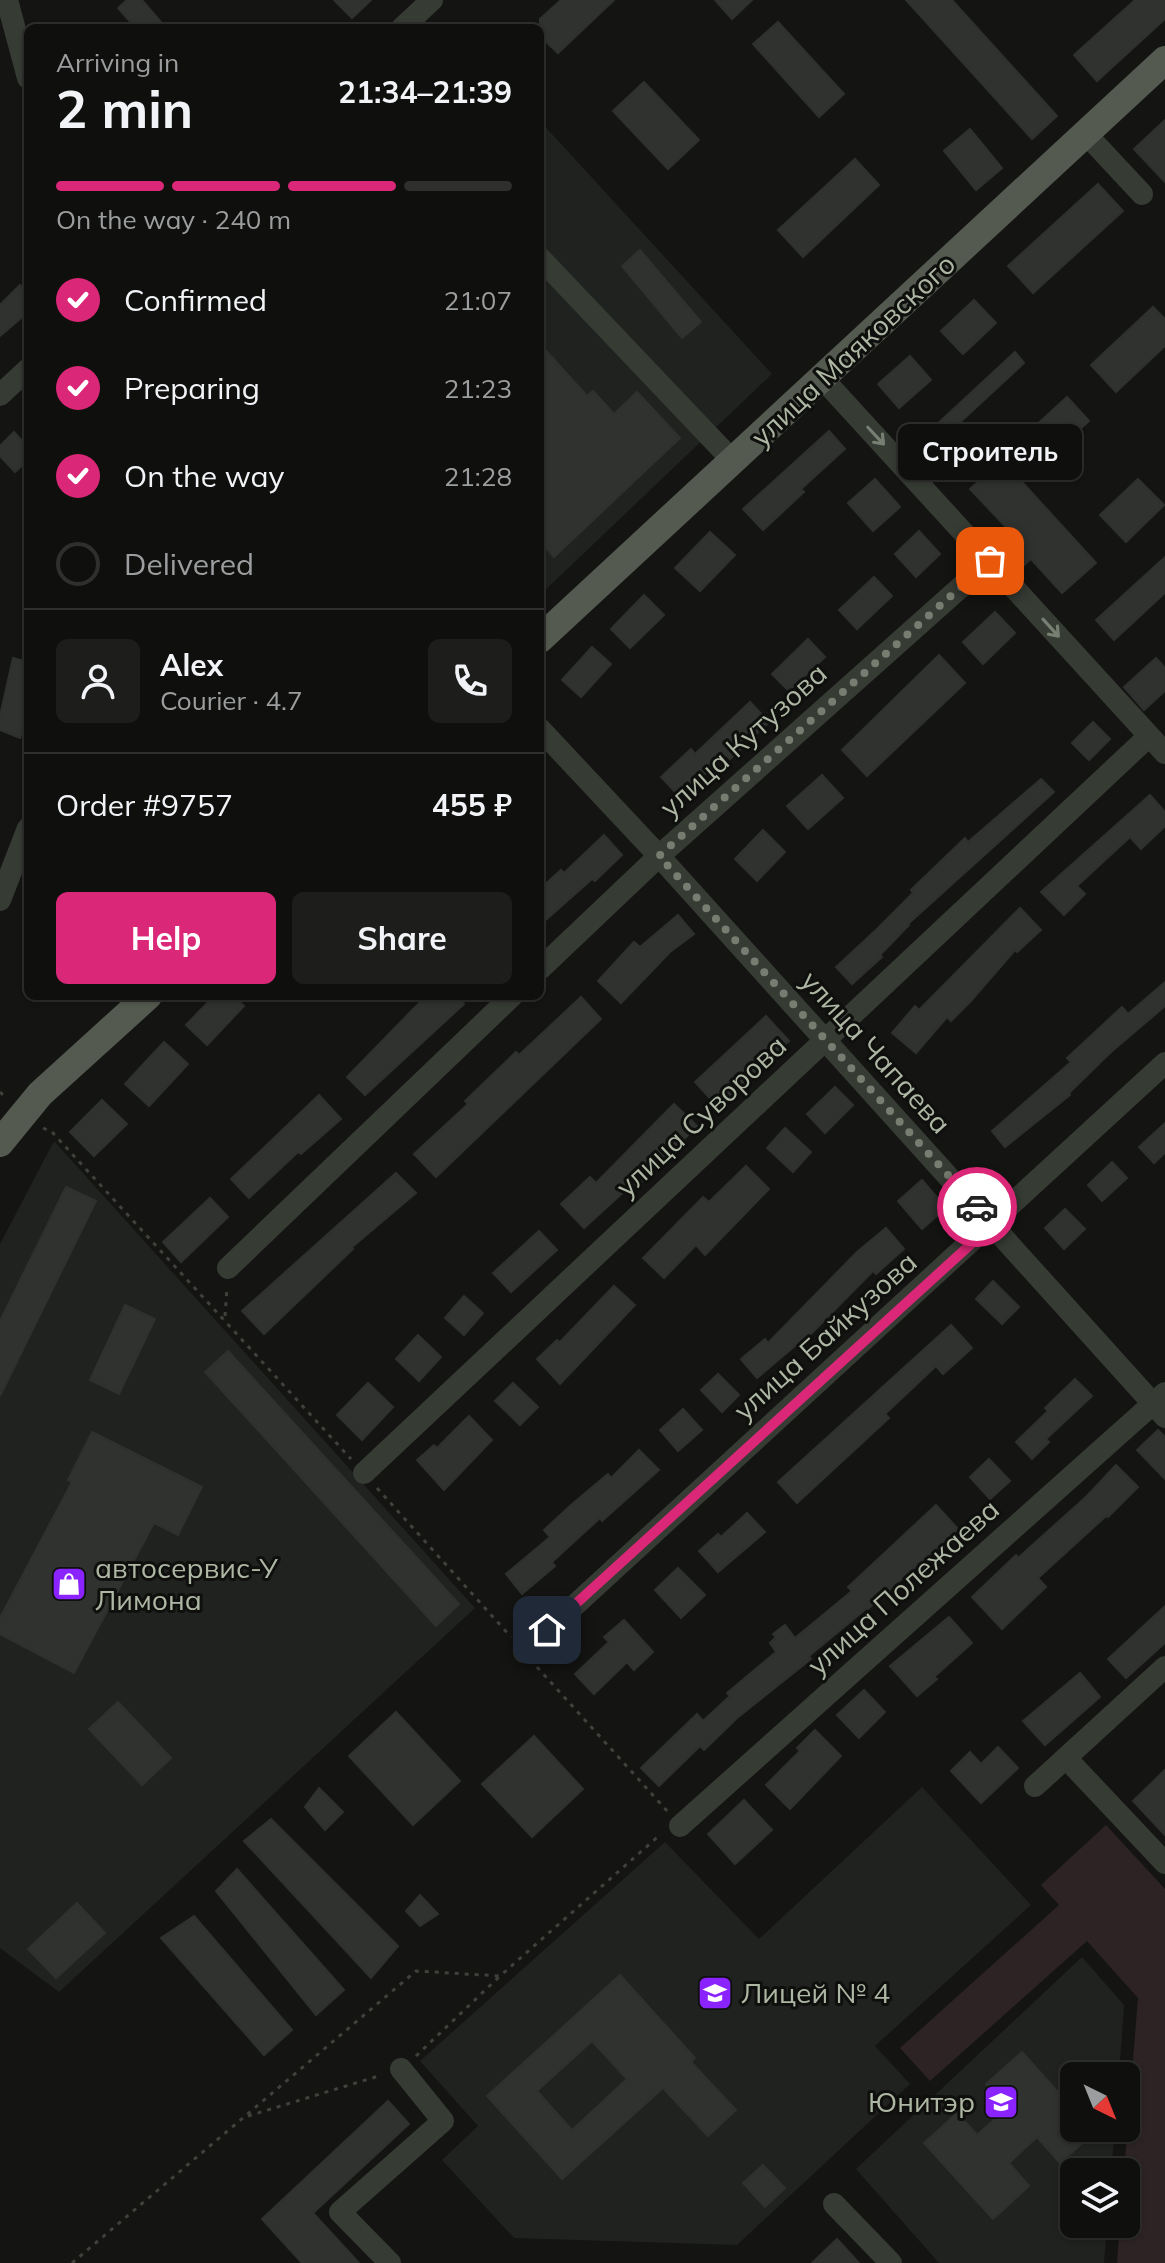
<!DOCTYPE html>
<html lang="en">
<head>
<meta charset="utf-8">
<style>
  body { margin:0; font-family:Mulish,sans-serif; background:#1d1e1c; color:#f1f3f6; height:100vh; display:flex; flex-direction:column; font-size:30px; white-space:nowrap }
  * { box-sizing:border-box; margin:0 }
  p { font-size:26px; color:#9b9d9e }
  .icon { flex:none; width:44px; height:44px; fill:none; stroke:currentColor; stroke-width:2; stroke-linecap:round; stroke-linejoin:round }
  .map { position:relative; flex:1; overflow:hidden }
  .sheet { position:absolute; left:24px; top:24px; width:520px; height:976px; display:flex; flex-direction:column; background:#0f100e; border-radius:12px; box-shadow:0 2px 6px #0004,0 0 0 2px #2f302e }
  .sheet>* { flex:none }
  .needle { width:52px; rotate:137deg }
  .buttons { position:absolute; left:1060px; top:2062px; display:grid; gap:16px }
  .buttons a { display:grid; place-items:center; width:80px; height:80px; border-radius:12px; background:#0f100e; box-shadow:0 2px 6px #0004,0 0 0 2px #2f302e; font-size:40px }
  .pin { position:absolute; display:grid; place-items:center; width:68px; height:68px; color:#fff; margin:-34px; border-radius:16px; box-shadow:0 4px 12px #0006 }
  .courier { position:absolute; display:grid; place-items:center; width:80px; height:80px; margin:-40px; border:6px solid #db2777; border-radius:50%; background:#fff; color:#222; box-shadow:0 2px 10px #0007 }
  .bubble { position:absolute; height:56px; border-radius:12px; background:#0f100e; box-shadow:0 2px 6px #0004,0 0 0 2px #2f302e; font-size:26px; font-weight:700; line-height:56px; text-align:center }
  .headline em { font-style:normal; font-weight:700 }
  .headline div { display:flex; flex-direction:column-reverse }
  .headline { display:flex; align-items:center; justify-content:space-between; height:136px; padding:0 32px }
  h1 { font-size:52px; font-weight:700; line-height:60px }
  .bar { display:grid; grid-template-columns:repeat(4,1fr); gap:12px 8px; align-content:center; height:96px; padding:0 32px }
  .bar i { height:10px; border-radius:6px; background:#2f302e }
  .bar .current { background:#db2777 }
  .bar p { grid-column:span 4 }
  .line { display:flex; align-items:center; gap:20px; padding:0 32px; border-top:2px solid #2f302e }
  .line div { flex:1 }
  .round { display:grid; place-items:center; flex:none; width:84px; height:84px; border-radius:12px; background:#1d1e1c }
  ol { padding:0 32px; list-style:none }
  li { display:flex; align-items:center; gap:24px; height:88px }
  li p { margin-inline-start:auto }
  li .icon { padding:8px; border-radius:50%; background:#db2777; color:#fff; stroke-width:4 }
  li:last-child { color:#9b9d9e }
  li i { width:44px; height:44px; border:4px solid #2f302e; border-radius:50% }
  .cta { display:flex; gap:16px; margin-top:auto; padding:16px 32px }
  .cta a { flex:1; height:92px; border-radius:12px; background:#db2777; color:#fff; font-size:32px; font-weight:700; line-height:92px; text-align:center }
  .cta a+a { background:#1d1e1c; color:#f1f3f6 }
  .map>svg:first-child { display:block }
  .built { fill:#20221f }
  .green { fill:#2d2324 }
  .building { fill:#2f322e; stroke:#2e312d; stroke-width:2; fill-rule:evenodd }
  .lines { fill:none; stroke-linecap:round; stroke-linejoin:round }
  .path { stroke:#3e423a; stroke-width:3; stroke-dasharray:4 6; stroke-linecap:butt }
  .minor { stroke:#363b34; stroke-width:22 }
  .major { stroke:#545a50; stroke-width:28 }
  .oneway { stroke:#777f72 }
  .done { stroke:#777e71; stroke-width:8; stroke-dasharray:0 14.4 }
  .route { stroke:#db2777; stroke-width:10 }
  .labels { text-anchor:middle; stroke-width:6; stroke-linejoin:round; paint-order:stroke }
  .street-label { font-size:28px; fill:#adb7a4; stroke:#0f100e }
  .poi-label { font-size:28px; fill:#adb7a4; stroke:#0f100e; text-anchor:start }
</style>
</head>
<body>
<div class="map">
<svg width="1165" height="2263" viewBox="0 0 1165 2263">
  <rect width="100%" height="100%" fill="#141513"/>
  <g class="built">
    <polygon points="540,121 772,374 540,595"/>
    <polygon points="54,1141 475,1608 59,1992 0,1948 0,1244"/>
    <polygon points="922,1787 1031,1905 875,2046 910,2084 737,2245 514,2238 442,2160 478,2126 420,2061 665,1842 759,1939"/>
    <polygon points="1082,1957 1124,2005 1119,2076 1074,2076 1074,2128 1115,2128 1111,2172 1074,2172 1074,2224 1107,2224 1104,2263 939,2263 856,2169"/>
  </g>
  <polygon class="green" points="1106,1825 1165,1889 1165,2263 1117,2263 1120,2224 1126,2224 1124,2172 1138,1998 1087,1941 930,2081 900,2048 1059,1905 1041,1885"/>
  <g class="building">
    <polygon points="127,0 142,0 166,28 136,28 118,8"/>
    <polygon points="334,0 371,0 352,18"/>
    <polygon points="561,0 614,0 558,53 540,36 540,19"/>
    <polygon points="715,0 752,0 732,19"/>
    <polygon points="906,0 952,0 1057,116 1032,139"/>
    <polygon points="1135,0 1165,0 1165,19 1097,81 1074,55"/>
    <polygon points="778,22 844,94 819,117 753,44"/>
    <polygon points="644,82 699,140 668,169 613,111"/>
    <polygon points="1165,120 1165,182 1134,149"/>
    <polygon points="970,129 1002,168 976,190 944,151"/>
    <polygon points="855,159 879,185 803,257 778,230"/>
    <polygon points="1098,184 1123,211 1033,293 1008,266"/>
    <polygon points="640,250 701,322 682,338 622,266"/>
    <polygon points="20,285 28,293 28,312 0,336 0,305"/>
    <polygon points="974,300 996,323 963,354 941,331"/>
    <polygon points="1153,307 1165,319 1165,346 1116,392 1091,365"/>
    <polygon points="540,344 587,396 593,391 614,414 637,392 680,438 554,557 540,541"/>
    <polygon points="1015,352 1024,363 930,450 920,440"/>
    <polygon points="910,356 931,380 899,408 878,384"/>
    <polygon points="1067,397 1089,421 1053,454 1031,430"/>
    <polygon points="829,431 845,449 801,489 804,492 763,530 743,509"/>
    <polygon points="14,432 28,447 28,460 15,472 0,456 0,446"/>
    <polygon points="1002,460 1096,563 1062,593 1031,559 1021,568 994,538 1006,527 970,489"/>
    <polygon points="875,479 900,507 873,531 848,503"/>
    <polygon points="1138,479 1164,505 1126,542 1100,515"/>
    <polygon points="919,531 940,554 916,577 895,554"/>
    <polygon points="710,532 735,555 700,591 675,568"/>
    <polygon points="1165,557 1165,593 1114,640 1096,620"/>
    <polygon points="874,577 892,596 857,629 839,610"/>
    <polygon points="644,595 664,615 630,648 611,629"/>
    <polygon points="995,612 1015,633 983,664 963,642"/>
    <polygon points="808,639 825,657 789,691 772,674"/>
    <polygon points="592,647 611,664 581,697 562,680"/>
    <polygon points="939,655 965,683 867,776 842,750"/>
    <polygon points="13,658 28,662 28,717 20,738 0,730 0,716"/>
    <polygon points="1156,658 1165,668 1165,691 1144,710 1124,687"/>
    <polygon points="750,702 769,722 730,759 726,755 680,797 661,777 691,749 695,754"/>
    <polygon points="1093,722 1110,739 1089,760 1072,743"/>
    <polygon points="822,775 843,798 808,829 787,806"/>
    <polygon points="1041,779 1054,792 908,924 909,925 880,955 882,957 852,984 836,967 876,930 913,893 911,890 965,838 968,842"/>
    <polygon points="1150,795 1165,812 1165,826 1141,849 1130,837 1077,886 1085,894 1064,915 1041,892"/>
    <polygon points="763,830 785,852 757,881 735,859"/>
    <polygon points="604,835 622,855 595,881 592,879 540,925 540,889 561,870 564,873"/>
    <polygon points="1020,908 1041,930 1017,952 1015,950 970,1002 951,1021 947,1017 916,1053 892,1033 915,1006 919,1010"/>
    <polygon points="678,915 694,934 670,952 621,1003 598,981 634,942 640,947"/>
    <polygon points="1165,982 1165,1006 1111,1052 1069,1093 1070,1095 1005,1147 992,1131 1071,1062 1067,1058 1122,1007 1128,1014"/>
    <polygon points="214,996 233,996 244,1006 207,1045 186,1025"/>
    <polygon points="426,996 456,996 464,1004 365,1095 347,1077"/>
    <polygon points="581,997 601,1019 436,1177 414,1154 468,1104 465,1101 516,1052 519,1055"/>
    <polygon points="766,1016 789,1041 718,1107 695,1082"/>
    <polygon points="164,1042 188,1064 149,1106 125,1084"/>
    <polygon points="835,1087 853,1105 825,1133 807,1114"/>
    <polygon points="319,1095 341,1119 301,1154 298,1152 249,1198 231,1179"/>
    <polygon points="102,1100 127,1124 94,1156 70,1132"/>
    <polygon points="674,1104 697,1126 633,1191 629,1187 584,1228 561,1204 590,1177 596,1183"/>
    <polygon points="1165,1123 1165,1153 1154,1163 1139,1147"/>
    <polygon points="785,1128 811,1152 793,1172 767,1148"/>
    <polygon points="1112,1162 1127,1178 1102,1201 1088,1185"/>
    <polygon points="746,1166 769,1189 705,1255 696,1245 664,1278 643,1258 703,1197 709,1202"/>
    <polygon points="396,1173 416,1193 351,1248 353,1249 264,1334 242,1311"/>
    <polygon points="922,1180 946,1208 922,1229 898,1201"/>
    <polygon points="66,1187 96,1201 0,1396 0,1321"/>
    <polygon points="210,1198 228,1217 181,1262 163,1242"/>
    <polygon points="1065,1209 1085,1229 1064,1249 1045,1228"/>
    <polygon points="886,1228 904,1249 876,1274 873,1271 798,1347 796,1345 757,1378 741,1359 765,1339 768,1343 857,1252"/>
    <polygon points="539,1231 557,1250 511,1292 493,1273"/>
    <polygon points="993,1281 1019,1307 1002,1324 976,1299"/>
    <polygon points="614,1286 635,1305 560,1384 537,1359 557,1340 560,1342"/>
    <polygon points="464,1296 483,1313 464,1335 445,1318"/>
    <polygon points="125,1305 155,1319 119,1394 90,1380"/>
    <polygon points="951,1325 972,1348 943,1374 936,1366 885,1414 889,1418 797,1503 778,1482"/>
    <polygon points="418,1335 441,1357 419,1381 396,1359"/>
    <polygon points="228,1351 459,1604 436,1626 205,1372"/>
    <polygon points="718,1374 739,1395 722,1412 701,1390"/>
    <polygon points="1075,1379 1092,1396 1046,1439 1049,1442 1032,1459 1016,1442 1048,1411 1045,1408"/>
    <polygon points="368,1383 393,1407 362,1440 337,1415"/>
    <polygon points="513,1383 538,1407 520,1425 495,1401"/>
    <polygon points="683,1409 702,1430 678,1451 660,1430"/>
    <polygon points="469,1416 492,1440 444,1490 417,1460 434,1445 437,1448"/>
    <polygon points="1158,1430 1165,1437 1165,1479 1137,1450"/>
    <polygon points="92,1432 202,1487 178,1535 154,1523 74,1673 0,1634 0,1618 72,1482 68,1480"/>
    <polygon points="639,1450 659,1470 602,1521 600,1518 552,1562 555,1566 522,1594 506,1574 550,1537 544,1530 571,1505 608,1474 611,1478"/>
    <polygon points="989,1459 1010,1481 990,1499 970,1477"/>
    <polygon points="1116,1465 1138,1487 1108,1517 1106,1516 1038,1578 1046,1587 1002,1629 972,1597 1016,1555 1018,1558 1087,1496"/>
    <polygon points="936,1505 958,1529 868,1609 867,1608 809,1656 811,1659 737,1718 704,1750 700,1746 659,1786 641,1768 697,1714 703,1721 730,1696 727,1693 776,1652 770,1643 776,1637 773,1634 785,1625 795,1638 852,1591 848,1587"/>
    <polygon points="747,1513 765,1532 718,1572 699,1551 718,1534 721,1537"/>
    <polygon points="678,1568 705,1595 681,1618 655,1590"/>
    <polygon points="1165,1606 1165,1643 1126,1678 1108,1659"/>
    <polygon points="949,1617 972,1643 934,1677 937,1679 917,1696 890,1666"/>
    <polygon points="624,1620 653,1652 634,1670 627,1662 594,1694 575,1674 609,1642 604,1637"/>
    <polygon points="1080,1673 1100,1697 1045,1745 1023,1721"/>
    <polygon points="864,1690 885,1712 859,1738 837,1715"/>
    <polygon points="118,1702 171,1758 142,1785 89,1729"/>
    <polygon points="396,1712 460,1781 413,1825 349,1756"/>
    <polygon points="815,1730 841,1756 790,1809 766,1785 800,1751 797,1748"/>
    <polygon points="534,1736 583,1789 532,1837 482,1784"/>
    <polygon points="998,1747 1018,1768 981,1803 951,1771 970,1752 981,1764"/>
    <polygon points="1165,1770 1165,1835 1133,1801"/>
    <polygon points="319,1788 343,1812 325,1830 305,1807"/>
    <polygon points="744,1800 772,1830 735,1864 708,1834"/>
    <polygon points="271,1819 398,1946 371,1978 244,1841"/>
    <polygon points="237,1869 344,1990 316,2015 216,1891"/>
    <polygon points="420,1895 438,1914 420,1926 406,1911"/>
    <polygon points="77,1903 105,1933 56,1978 28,1949"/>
    <polygon points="194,1916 292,2030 264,2055 161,1938"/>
    <path d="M620 1975 695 2058 691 2062 736 2110 708 2136 663 2088 562 2179 487 2096ZM592 2041 627 2079 572 2130 537 2091Z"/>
    <polygon points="1022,2052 1074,2110 1074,2128 1099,2128 1060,2163 1037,2137 1009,2163 1029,2186 993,2219 924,2143 957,2113 977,2135 1007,2108 986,2084"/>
    <polygon points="388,2101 409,2124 313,2213 359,2263 302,2263 262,2219"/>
    <polygon points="763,2165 785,2188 765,2207 743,2183"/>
    <polygon points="837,2239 859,2263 812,2263"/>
  </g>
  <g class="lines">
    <g class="path">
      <polyline points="0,1092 7,1099"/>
      <polyline points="43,1128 52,1132 351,1459"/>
      <polyline points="225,1316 227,1288"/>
      <polyline points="377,1488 511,1637"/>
      <polyline points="537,1667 669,1813"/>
      <polyline points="416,2056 500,1976"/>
      <polyline points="248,2116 382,2075"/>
      <polyline points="72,2263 416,1971 500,1976 661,1834"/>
    </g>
    <g class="minor">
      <polyline points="7,0 28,78"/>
      <polyline points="402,28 432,0"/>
      <polyline points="1086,134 1142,194"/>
      <polyline points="540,258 733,461"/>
      <polyline points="823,379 1165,753"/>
      <polyline points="0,395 28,369"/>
      <polyline points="540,729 659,856 1165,1417"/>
      <polyline points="0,900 28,828"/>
      <polyline points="540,969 659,856 990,561"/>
      <polyline points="228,1268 512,996"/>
      <polyline points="364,1473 1149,736"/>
      <polyline points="524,1652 1165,1063"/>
      <polyline points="1066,1758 1165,1863"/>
      <polyline points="1035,1786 1165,1667"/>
      <polyline points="680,1826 1165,1393"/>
      <polyline points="834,2204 891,2263"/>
      <polyline points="390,2263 340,2212 443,2121 401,2069"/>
    </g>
    <g class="major">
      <polyline points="540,639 1165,60"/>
      <polyline points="0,1143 40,1094 148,996"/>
    </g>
  </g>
  <defs><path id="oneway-shaft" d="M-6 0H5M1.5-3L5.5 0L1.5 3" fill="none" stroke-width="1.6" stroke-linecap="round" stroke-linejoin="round" transform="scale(2)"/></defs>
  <g class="oneway">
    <use href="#oneway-shaft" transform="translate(876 436) rotate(47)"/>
    <use href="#oneway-shaft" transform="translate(1051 628) rotate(48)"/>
  </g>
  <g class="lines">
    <polyline class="done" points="977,1207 659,856 990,561"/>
    <polyline class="route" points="547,1630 993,1224 977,1207"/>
  </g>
  <defs>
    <g id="shop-square" transform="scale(1.8)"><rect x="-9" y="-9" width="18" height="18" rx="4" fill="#8a23fd" stroke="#0f100e"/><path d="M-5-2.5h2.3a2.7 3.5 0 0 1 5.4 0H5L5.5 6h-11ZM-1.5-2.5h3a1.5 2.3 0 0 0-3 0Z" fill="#fff"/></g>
    <g id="school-square" transform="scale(1.8)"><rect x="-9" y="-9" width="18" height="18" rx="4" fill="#8a23fd" stroke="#0f100e"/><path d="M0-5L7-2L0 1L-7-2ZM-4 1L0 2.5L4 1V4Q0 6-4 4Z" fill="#fff"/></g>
  </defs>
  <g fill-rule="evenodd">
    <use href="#shop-square" x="69" y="1584"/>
    <use href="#school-square" x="715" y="1993"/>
    <use href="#school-square" x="1001" y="2102"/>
  </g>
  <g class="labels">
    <g class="street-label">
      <text transform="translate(853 350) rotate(-43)" y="10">улица Маяковского</text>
      <text transform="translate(743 740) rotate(-42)" y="10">улица Кутузова</text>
      <text transform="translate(876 1052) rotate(48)" y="10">улица Чапаева</text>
      <text transform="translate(701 1116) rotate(-43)" y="10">улица Суворова</text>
      <text transform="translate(825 1336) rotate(-42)" y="10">улица Байкузова</text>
      <text transform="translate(903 1587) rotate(-42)" y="10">улица Полежаева</text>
    </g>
    <g class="poi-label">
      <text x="95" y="1578">автосервис-У<tspan x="95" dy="32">Лимона</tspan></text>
      <text x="741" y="2003">Лицей № 4</text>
      <text x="975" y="2112" text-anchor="end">Юнитэр</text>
    </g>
  </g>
</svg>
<div class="buttons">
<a><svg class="needle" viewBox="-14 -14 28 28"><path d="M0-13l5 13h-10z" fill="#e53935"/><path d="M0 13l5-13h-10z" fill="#9b9d9e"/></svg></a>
<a><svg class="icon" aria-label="layers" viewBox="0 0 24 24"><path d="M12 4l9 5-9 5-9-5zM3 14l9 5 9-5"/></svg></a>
</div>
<div class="pin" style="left:990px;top:561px;background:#ea580c"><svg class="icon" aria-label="bag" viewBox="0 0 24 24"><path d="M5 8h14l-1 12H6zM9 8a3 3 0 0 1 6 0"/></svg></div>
<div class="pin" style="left:547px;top:1630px;background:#1f2937"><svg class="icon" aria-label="home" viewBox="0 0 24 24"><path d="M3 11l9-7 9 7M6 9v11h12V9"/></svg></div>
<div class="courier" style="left:977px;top:1207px"><svg class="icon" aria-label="car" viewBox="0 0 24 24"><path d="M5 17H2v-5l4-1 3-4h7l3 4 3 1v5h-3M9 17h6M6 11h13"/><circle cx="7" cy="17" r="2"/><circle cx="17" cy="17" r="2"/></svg></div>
<div class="bubble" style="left:898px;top:424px;width:184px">Строитель</div>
<section class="sheet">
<div class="headline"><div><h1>2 min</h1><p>Arriving in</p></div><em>21:34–21:39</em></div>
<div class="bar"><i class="current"></i><i class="current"></i><i class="current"></i><i></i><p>On the way · 240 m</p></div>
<ol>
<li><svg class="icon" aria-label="check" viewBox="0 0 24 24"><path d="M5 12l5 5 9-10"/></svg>Confirmed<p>21:07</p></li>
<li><svg class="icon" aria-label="check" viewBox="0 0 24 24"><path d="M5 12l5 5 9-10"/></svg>Preparing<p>21:23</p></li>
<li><svg class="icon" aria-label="check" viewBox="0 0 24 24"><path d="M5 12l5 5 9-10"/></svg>On the way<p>21:28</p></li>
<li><i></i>Delivered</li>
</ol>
<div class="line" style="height:144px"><a class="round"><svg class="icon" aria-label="person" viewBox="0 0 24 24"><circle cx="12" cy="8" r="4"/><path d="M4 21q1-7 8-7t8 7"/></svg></a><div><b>Alex</b><p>Courier · 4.7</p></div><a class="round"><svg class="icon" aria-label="phone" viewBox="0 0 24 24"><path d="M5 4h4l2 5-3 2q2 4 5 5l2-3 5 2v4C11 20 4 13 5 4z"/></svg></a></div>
<div class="line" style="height:104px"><div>Order #9757</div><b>455 ₽</b></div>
<div class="cta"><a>Help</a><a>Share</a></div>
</section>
</div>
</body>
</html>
